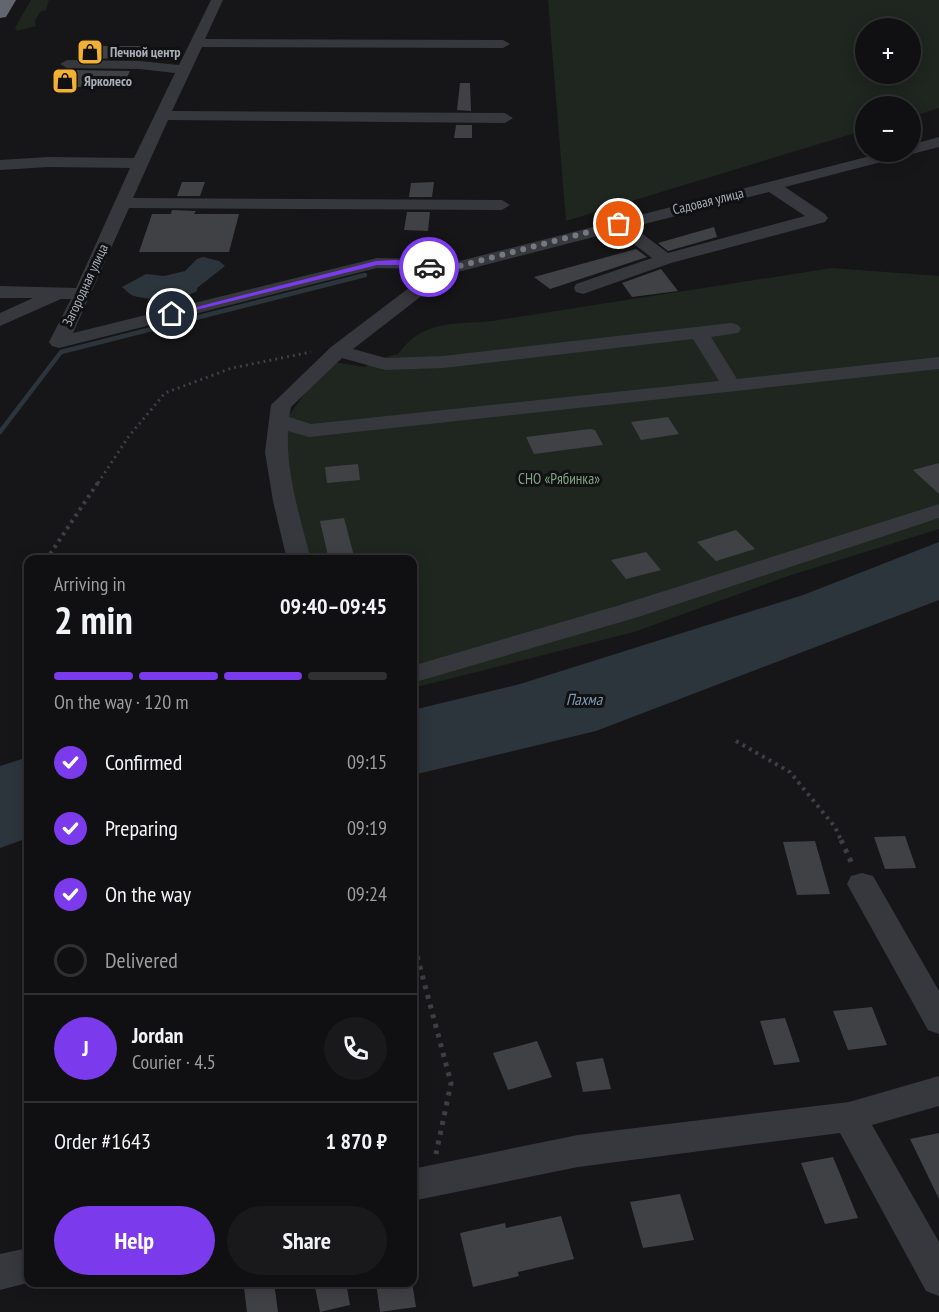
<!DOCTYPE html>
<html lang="en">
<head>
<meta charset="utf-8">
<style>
  body { margin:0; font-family:"PT Sans Narrow",sans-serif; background:#19191b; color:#f1f3f6; height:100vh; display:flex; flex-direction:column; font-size:22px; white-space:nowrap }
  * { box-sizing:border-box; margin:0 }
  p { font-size:20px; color:#9c9d9f }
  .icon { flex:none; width:33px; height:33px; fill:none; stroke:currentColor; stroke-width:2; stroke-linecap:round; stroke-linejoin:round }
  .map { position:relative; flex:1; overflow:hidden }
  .side { position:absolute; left:24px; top:555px; width:393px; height:732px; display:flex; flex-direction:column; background:#101012; border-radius:12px; box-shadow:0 3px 15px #0003,0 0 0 2px #303032 }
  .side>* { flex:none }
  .fabs { position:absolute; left:855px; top:18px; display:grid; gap:12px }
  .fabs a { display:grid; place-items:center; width:66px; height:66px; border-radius:50%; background:#101012; box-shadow:0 3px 15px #0003,0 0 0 2px #303032; font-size:30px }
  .pin { position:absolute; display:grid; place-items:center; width:51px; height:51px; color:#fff; margin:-26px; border:3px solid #fff; border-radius:50%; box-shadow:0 2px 6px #0007 }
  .courier { position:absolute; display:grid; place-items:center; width:60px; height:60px; margin:-30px; border:4px solid #7c3aed; border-radius:50%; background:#fff; color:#222; box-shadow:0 2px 8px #0007 }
  .headline em { font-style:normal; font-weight:700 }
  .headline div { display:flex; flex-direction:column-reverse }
  .headline { display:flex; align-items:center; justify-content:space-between; height:102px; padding:0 30px }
  h1 { font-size:39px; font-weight:700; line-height:45px }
  .bar { display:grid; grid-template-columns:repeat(4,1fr); gap:9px 6px; align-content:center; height:72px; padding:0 30px }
  .bar i { height:8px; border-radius:4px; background:#303032 }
  .bar .on { background:#7c3aed }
  .bar p { grid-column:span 4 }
  .line { display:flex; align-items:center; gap:15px; padding:0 30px; border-top:2px solid #303032 }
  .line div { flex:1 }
  .round { display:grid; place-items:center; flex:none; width:63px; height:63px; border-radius:32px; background:#19191b }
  ol { padding:0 30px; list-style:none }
  li { display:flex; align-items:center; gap:18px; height:66px }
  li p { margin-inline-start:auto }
  li .icon { padding:6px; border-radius:50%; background:#7c3aed; color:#fff; stroke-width:4 }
  li:last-child { color:#9c9d9f }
  li i { width:33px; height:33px; border:3px solid #303032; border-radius:50% }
  .button { display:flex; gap:12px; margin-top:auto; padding:12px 30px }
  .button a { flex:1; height:69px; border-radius:36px; background:#7c3aed; color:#fff; font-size:24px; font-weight:700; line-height:69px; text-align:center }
  .button a+a { background:#19191b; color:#f1f3f6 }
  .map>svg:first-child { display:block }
  .green { fill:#1e261f; fill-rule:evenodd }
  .water { fill:#2c353c }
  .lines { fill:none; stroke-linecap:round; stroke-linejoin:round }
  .stream { stroke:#2c353c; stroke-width:4.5 }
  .building { fill:#404145 }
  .path-far2 { stroke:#3d3f44; stroke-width:3; stroke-dasharray:2 4; stroke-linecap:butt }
  .path-far1 { stroke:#3d3f44; stroke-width:4; stroke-dasharray:3 4.5; stroke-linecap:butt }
  .path { stroke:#3d3f44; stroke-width:5; stroke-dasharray:4 6; stroke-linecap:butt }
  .minor { fill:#37383d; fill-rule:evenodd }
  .highway { fill:#63666e; fill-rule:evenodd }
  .route { fill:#7c3aed }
  .done { stroke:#757880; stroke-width:6; stroke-dasharray:0 10.8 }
  .labels { text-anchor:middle; stroke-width:6; stroke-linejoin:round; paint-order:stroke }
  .far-poi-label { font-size:14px; font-weight:bold; fill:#a8adb8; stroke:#111113; text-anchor:start }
  .far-street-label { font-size:14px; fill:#a8adb8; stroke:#111113 }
  .park-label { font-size:15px; fill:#7fa381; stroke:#111113 }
  .water-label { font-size:16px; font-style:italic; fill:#7f9bb3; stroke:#111113 }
</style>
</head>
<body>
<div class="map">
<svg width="939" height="1312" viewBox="0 0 939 1312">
  <rect width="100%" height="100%" fill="#161618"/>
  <g class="green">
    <polygon points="31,0 49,0 46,10 40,12 35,21 36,26 17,31 15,28"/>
    <path d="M548 0H939V108L911 117 910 106H866L865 130 566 221ZM910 28V74H866V28Z"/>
    <path d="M832 268 939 276V529L785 577 634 632 413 688 412 560 289 559 285 421 328 361 365 367 374 360 398 354C424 319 452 325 492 321Z"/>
  </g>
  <g class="water">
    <path d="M203 257 219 261 225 266 197 288V291C181 300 152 301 134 296 130 295 126 290 122 287L146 274 164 276 185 271 197 259Z"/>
    <polygon points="939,542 939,600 596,731 413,775 413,710 520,684 803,595"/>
    <polygon points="28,757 28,838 0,848 0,766"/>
  </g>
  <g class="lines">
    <polyline class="stream" points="0,432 61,352 365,275"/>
  </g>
  <g class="building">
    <polygon points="84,46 142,46 136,59 77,58"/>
    <polygon points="70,70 130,71 122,87 60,87"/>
    <polygon points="460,83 470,83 471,111 457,110"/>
    <polygon points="456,125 472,125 472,138 454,138"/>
    <polygon points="182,182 205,182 200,196 177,196"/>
    <polygon points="434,182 432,197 409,197 411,183"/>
    <polygon points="172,210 196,211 194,214 239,214 229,252 139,252 152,214 171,214"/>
    <polygon points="407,212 430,212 428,231 404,230"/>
    <polygon points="714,227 717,237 668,251 658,243"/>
    <polygon points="636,249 647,257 550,289 534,277"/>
    <polygon points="661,269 678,291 632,297 622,283"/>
    <polygon points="668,417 679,434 641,440 631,422"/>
    <polygon points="590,429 595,430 603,445 534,454 526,437"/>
    <polygon points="939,463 939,494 913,470"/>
    <polygon points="358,464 360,480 327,483 325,467"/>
    <polygon points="344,518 355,560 329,560 320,521"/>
    <polygon points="736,530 755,549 716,561 697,542"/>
    <polygon points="646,552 661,570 626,579 611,560"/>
    <polygon points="905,836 916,868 885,869 874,837"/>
    <polygon points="815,841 830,894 797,895 783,842"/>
    <polygon points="872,1007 887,1045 848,1050 833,1011"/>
    <polygon points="785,1018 800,1062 774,1065 760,1021"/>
    <polygon points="537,1041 552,1077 508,1090 493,1053"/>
    <polygon points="603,1058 611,1089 583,1092 576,1062"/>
    <polygon points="939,1133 939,1199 910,1139"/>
    <polygon points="833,1157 858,1218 825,1224 801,1163"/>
    <polygon points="680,1194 694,1240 643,1248 630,1202"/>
    <polygon points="561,1216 574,1259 518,1272 519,1276 473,1287 460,1233 505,1223 506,1228"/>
    <polygon points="266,1282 274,1282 278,1312 247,1312 244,1288"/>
    <polygon points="314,1282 346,1282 350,1305 320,1312"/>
    <polygon points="376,1282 412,1282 416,1307 380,1312"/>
  </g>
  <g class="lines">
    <polyline class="path-far2" points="98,483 129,436 165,393 232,368 311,352"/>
    <g class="path-far1">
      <polyline points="46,560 99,481"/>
      <polyline points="736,741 790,772 835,827 842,842"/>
    </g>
    <g class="path">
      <polyline points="841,840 853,866"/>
      <polyline points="412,937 451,1083 436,1154"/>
    </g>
    <g class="minor">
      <path d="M211 0H223L205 39 503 40 510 44 503 48 202 47 172 111 505 113 513 118 505 123 168 120 133 198 502 200 510 205 502 210 129 208 73 333 377 258 418 259 444 265 886 152H910V145L939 137V147L785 187 825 214 828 218 825 222 671 263 583 294 576 292 574 288 576 284 652 258 617 231 450 274 353 349 386 358 443 356 731 323 738 325 741 329 738 333 711 337 737 379 939 357V369L309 437 288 431C286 474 300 517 311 560H287L273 501 265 452 271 405 331 347 430 272 418 269 377 268 59 348 52 346 49 342 71 299H61L0 326V313L33 298H0V286L76 288 130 168 48 167 0 170V160L48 157 134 158 175 73 139 69 67 68 60 64 67 60 139 61 179 65ZM769 192 805 216 668 253 633 227ZM693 339 719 381 311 424 289 417 291 407 342 358 385 370 443 368Z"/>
      <polygon points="939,504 939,518 638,617 412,683 412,666 620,605"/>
      <polygon points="862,873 873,876 939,991 939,1034 928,1030 847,884 851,876"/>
      <polygon points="939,1076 939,1106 872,1125 939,1242 939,1296 926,1291 840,1133 578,1167 412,1201 412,1169 578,1135 849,1102"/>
      <polygon points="28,1248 28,1282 31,1282 0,1290 0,1254"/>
    </g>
    <polygon class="highway" points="0,0 16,0 6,17 0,18"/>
  </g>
  <polygon class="route" points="396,260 433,267 429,269 396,265 377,265 172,316 169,314 376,261"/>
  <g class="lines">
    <polyline class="done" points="429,267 444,270 619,224"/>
  </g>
  <defs>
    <g id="shop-square" transform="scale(1.35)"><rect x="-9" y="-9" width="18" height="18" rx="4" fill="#f2b134" stroke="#111113"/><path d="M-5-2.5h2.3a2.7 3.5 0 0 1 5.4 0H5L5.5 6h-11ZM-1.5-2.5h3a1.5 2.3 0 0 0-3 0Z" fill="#111"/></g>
  </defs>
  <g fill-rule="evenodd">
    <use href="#shop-square" x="90" y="52"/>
    <use href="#shop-square" x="65" y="81"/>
  </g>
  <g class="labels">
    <g class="far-poi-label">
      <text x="110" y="57">Печной центр</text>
      <text x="84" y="86">Ярколесо</text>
    </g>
    <g class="far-street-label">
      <text transform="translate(708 201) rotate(-14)" y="5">Садовая улица</text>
      <text transform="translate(85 285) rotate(-65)" y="5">Загородная улица</text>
    </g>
    <g class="park-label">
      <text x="559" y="484">СНО «Рябинка»</text>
    </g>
    <g class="water-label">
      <text x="584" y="705">Пахма</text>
    </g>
  </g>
</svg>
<div class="fabs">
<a>+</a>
<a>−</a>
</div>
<div class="pin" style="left:619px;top:224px;background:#ea580c"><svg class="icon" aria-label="bag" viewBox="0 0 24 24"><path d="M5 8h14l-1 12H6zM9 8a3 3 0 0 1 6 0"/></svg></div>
<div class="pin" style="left:172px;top:314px;background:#1f2937"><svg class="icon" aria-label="home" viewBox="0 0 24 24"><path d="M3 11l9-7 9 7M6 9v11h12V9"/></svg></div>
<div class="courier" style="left:429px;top:267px"><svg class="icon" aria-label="car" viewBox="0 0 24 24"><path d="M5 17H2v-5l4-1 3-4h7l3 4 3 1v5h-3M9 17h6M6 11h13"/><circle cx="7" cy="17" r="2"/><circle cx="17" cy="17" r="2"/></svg></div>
<section class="side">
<div class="headline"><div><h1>2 min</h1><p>Arriving in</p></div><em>09:40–09:45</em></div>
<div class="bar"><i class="on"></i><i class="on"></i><i class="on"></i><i></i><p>On the way · 120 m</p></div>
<ol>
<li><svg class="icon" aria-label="check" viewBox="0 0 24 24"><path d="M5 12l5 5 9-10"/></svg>Confirmed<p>09:15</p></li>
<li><svg class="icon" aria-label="check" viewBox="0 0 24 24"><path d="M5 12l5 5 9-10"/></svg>Preparing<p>09:19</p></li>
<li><svg class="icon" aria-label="check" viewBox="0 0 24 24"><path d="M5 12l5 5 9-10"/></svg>On the way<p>09:24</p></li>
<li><i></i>Delivered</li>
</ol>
<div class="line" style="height:108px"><b class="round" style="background:#7c3aed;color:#fff">J</b><div><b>Jordan</b><p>Courier · 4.5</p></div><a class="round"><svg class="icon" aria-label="phone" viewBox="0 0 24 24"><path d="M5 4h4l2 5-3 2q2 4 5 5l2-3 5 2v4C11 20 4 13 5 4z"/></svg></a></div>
<div class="line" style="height:78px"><div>Order #1643</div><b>1 870 ₽</b></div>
<div class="button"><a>Help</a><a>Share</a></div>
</section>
</div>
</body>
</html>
